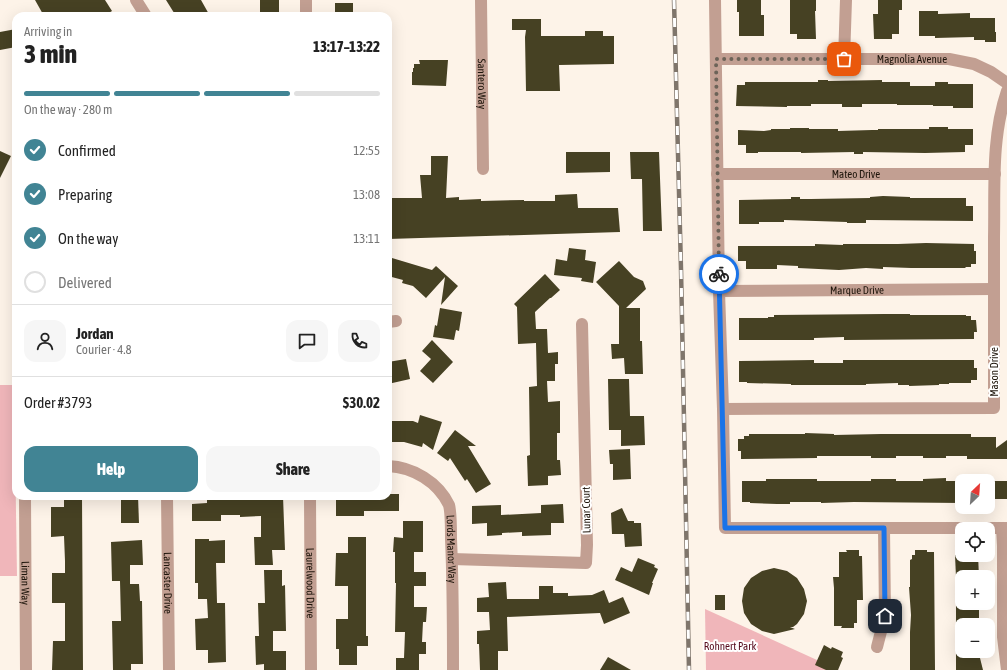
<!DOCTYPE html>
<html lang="en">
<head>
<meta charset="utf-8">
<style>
  body { margin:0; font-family:"Asap Condensed",sans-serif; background:#f6f6f6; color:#222; height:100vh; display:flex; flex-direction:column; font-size:15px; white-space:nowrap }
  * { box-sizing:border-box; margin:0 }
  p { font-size:13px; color:#767676 }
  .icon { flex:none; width:22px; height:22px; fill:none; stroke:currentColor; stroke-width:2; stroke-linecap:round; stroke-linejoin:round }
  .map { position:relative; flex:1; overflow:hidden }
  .drawer { position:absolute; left:12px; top:12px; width:380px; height:488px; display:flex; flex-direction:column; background:#fff; border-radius:12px; box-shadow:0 4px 16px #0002 }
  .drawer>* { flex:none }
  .needle { width:26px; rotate:25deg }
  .buttons { position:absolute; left:955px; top:474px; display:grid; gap:8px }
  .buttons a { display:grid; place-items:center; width:40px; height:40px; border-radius:8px; background:#fff; box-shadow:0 4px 16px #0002; font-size:20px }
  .pin { position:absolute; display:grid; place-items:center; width:34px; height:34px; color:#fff; margin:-17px; border-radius:8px; box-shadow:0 2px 6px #0006 }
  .courier { position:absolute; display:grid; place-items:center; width:40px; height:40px; margin:-20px; border:3px solid #1a73e8; border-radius:50%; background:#fff; color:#222; box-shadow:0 1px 5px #0007 }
  .head em { font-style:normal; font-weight:800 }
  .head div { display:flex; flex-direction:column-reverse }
  .head { display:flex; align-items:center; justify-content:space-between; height:68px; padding:0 12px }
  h1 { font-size:26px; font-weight:800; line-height:30px }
  .bar { display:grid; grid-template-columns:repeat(4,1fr); gap:6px 4px; align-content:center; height:48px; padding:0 12px }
  .bar i { height:5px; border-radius:3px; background:#e0e0e0 }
  .bar .active { background:#418494 }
  .bar p { grid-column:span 4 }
  .line { display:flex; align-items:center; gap:10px; padding:0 12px; border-top:1px solid #e0e0e0 }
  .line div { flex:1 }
  .round { display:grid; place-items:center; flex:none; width:42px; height:42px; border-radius:12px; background:#f6f6f6 }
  ol { padding:0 12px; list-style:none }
  li { display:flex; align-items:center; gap:12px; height:44px }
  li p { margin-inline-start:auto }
  li .icon { padding:4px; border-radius:50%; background:#418494; color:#fff; stroke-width:4 }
  li:last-child { color:#767676 }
  li i { width:22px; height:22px; border:2px solid #e0e0e0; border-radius:50% }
  .action { display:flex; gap:8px; margin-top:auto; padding:8px 12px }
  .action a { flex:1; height:46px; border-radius:12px; background:#418494; color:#fff; font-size:16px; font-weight:800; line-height:46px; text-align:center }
  .action a+a { background:#f6f6f6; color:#222 }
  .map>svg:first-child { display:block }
  .green { fill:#f0b6ba }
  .building { fill:#464123 }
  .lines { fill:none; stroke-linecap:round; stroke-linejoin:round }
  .minor { stroke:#c29f92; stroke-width:12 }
  .rail-casing { stroke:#7f756b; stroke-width:4.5 }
  .rail { stroke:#fff; stroke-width:3; stroke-dasharray:9; stroke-linecap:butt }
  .done { stroke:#6c6358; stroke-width:4; stroke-dasharray:0 7.2 }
  .route { stroke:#1a73e8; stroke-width:5 }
  .labels { text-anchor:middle; stroke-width:4; stroke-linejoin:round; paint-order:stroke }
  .street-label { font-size:11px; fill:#1e150b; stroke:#fff }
  .park-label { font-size:11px; fill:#560b1d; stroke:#fff }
</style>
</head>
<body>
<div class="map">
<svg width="1007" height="670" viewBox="0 0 1007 670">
  <rect width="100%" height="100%" fill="#fdf3e8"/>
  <g class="green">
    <polygon points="0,385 14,385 17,576 0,576"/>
    <polygon points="705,609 839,670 706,670"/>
  </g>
  <g class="building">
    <polygon points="35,0 105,0 112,11 104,16 44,16"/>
    <polygon points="166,0 201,0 210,16 176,16"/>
    <rect x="260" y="0" width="19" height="16"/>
    <polygon points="737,0 761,0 761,15 764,15 764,36 739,36 739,12 737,12"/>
    <polygon points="790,0 816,0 816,11 815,11 816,39 797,39 797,34 790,34"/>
    <polygon points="878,0 902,0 902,10 899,10 899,34 892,34 892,39 874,39 873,14 878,14"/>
    <rect x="335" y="3" width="18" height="13"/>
    <polygon points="919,11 938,11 938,14 970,13 970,18 995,18 995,32 996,32 996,42 985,42 985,40 974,40 974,37 935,38 935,36 919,36"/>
    <polygon points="512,19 541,19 541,36 585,36 585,31 603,31 603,36 614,36 614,64 559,65 560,91 526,91 525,37 526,30 512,30"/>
    <polygon points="16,29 16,47 0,50 0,32"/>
    <polygon points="419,60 448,60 446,86 412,85 412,72 413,72 413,68 414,68 414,64 420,64"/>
    <polygon points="818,80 828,80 828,81 882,80 882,82 910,82 910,86 935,86 935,82 948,82 948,84 973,84 973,108 953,108 953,106 933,106 933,105 897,105 897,104 862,104 862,107 842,107 842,104 811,104 811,106 787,106 787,107 736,106 737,85 745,85 745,82 818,82"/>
    <polygon points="929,127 948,127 948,129 973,129 973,145 965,145 965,152 925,153 863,152 863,154 854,154 854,152 801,153 801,152 758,152 758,153 746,153 746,145 738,145 738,130 764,131 771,130 771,129 790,129 790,128 809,128 809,129 838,129 838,131 872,130 878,130 878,129 929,129"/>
    <polygon points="0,151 11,156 0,178"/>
    <polygon points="566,152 610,152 610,172 566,173"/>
    <polygon points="630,152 659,152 662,231 643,231 642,179 631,179"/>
    <polygon points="431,156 448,156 446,198 459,197 459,200 481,199 481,201 524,200 524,201 555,201 555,195 577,194 578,208 618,208 620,232 388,239 388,198 422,198 420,175 431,175"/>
    <polygon points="791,197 800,197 800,199 811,199 870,198 870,197 883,196 910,197 910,198 966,198 966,206 973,206 973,221 866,220 866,223 847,223 847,222 784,220 784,222 759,222 759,224 739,224 739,200 791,199"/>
    <polygon points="926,243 974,244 974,251 976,251 976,264 971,264 971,267 966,267 965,268 911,268 883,267 883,269 866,268 839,270 798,268 798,266 777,265 777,269 746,269 746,261 738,261 738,246 815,246 815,244 843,245 843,244 898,244"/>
    <polygon points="569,248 586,250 585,260 596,262 593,283 581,281 582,278 554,275 556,259 567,261"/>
    <polygon points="392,258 432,270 436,266 458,286 441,305 445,277 426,298 413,286 402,283 403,280 388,276 388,271"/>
    <polygon points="619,261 634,277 643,281 646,289 626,308 640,308 640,341 642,341 643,374 625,374 624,358 612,359 611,344 619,344 619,306 596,282"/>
    <polygon points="545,274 560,290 551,298 550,298 535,312 536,329 547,329 548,353 558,352 558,364 555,364 555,381 547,381 548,402 560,401 560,433 557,433 557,460 560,460 561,475 548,476 548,485 528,486 527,456 530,455 529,387 537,386 536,343 518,344 517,307 514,304"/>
    <polygon points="440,308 462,312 459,331 456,330 454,340 433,337 435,325 437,326"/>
    <polygon points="884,314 910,314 910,315 966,315 966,316 971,316 971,320 976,320 977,332 974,332 974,339 844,340 844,337 814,338 814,340 739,340 739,318 768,318 768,317 774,317 774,315"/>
    <polygon points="432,340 453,362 433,383 420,371 431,359 422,351"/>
    <polygon points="406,359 410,379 388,384 388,362"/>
    <polygon points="814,360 814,363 843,363 843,360 974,360 974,368 977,368 977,380 971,380 971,383 949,383 949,384 939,384 939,385 909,386 909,385 898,385 898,383 866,384 866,385 791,385 791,384 747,383 747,382 739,382 739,361"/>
    <polygon points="608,379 629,379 630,416 644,416 645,445 621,446 621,430 609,430"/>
    <polygon points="420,415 442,422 433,450 423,443 422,447 404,442 388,442 388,421 413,421 418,423"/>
    <polygon points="455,430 476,446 468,446 491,484 476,493 467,479 465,481 450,458 448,461 437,453"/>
    <polygon points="805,433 834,434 834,435 881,434 971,434 971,437 996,437 996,448 1007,440 1007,459 967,459 967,456 946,456 946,458 923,458 923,456 896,456 896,458 871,458 871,456 817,456 817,458 741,459 741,451 738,451 738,439 744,439 744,436 749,436 749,434 805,434"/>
    <polygon points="630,449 631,479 613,480 613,464 610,464 609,450"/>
    <polygon points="946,478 946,481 962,481 962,503 854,502 821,503 821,502 790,502 790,504 777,504 750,503 750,502 742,502 742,481 766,481 766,479 817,479 817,481 871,481 871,479 896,479 896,481 923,481 923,479"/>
    <rect x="988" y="481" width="19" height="18"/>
    <polygon points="388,494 399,494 399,511 364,511 364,516 336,516 336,497 352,498 352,496 388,496"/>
    <polygon points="64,496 82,496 83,670 52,670 53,641 65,641 65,603 52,603 52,573 65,573 65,561 64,536 51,537 51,507 64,507"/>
    <polygon points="121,496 138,496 139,523 121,523"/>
    <polygon points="207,496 283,496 285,550 272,550 273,565 255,565 254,537 261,537 261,516 240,517 240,515 221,515 221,521 192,521 192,504 207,503"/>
    <polygon points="563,504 564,523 551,523 551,535 522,536 522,532 502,533 502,535 487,536 487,523 472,524 472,506 501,505 501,515 541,513 541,505"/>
    <polygon points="622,508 628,521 634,521 634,523 641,523 642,546 625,547 624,534 612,534 611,513"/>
    <polygon points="403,521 423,521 423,552 414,552 414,572 426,572 426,586 414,586 414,607 427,607 426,622 423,622 422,642 426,642 426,654 419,654 419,670 396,670 396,658 404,658 405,632 395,632 396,583 395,583 395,552 393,552 394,537 403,538"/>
    <polygon points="348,537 366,537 366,636 368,636 368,646 357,646 357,665 339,665 339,649 336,649 336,619 348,619 348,586 335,586 336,553 348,553"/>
    <polygon points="195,539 209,539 209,541 225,540 225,563 216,563 217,603 225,603 226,662 208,663 208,650 196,650 195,619 208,618 207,599 198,599 198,583 195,583"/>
    <polygon points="142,540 143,565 130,565 130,584 139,584 140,601 142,601 143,664 131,664 131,670 113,670 112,621 121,621 120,581 112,581 111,542"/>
    <polygon points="846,550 859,550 859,556 862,556 863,600 857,600 857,623 854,623 854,628 841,628 842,626 834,626 834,588 833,577 839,577 839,552 847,552"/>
    <polygon points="915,550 927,550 927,552 934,552 935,670 910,670 910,632 911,615 909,587 910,587 910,560 912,559 912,555 915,555"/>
    <polygon points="955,555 978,555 979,577 956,577"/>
    <polygon points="638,558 655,565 654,567 658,569 652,583 653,583 649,595 615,580 621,567 632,572"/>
    <polygon points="774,568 787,571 797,578 804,589 807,601 804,614 797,624 793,627 790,627 795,629 774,634 762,631 751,624 744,613 742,601 744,588 751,578 762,571"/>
    <polygon points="264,570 282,570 282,586 285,585 286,631 273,631 273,651 286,651 286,670 264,670 264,664 256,665 255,636 259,636 258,603 265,603"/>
    <polygon points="506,582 507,599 539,599 539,586 553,586 553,593 568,593 568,596 592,595 604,590 609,603 623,597 630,613 604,624 600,613 507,617 508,651 498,651 498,670 480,670 479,644 477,644 477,631 490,630 489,612 477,612 477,598 489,597 488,583"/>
    <rect x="715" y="595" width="10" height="15"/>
    <polygon points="956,604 975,604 975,610 979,610 979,625 956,625"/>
    <polygon points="824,645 831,649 832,647 843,652 841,657 843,658 838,670 826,670 815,665"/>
    <polygon points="956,651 980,651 980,658 983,670 956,670"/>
    <polygon points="608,657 631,670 600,670"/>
  </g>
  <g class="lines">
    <g class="minor">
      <polyline points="136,0 146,16"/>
      <polyline points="306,0 306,16"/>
      <path id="s1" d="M481 0 483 169"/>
      <polyline points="715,0 719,291 723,409 725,528 1007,528"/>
      <path id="s2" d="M716 59H949L974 64 991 72 1007 83"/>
      <polyline points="844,59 846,0"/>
      <path id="s3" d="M717 174H995"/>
      <path id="s4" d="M719 291 994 289"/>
      <polyline points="388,322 396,321"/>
      <path d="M723 409 994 408C994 351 994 294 994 237 995 188 991 138 1007 91"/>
      <path id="s5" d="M388 466C413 467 438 482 449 505 451 512 451 531 451 539 453 582 453 626 453 670"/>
      <path id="s6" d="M25 496 26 670"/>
      <path id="s7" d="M167 496 169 670"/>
      <path id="s8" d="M310 496 311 670"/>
      <polyline points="1002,528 1003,546 1003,637 1007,670"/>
      <polyline points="452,559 586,563 587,545 582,324"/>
      <polyline points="877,647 885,616 884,528"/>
    </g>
    <g class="rail-casing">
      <polyline id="rail" points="674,0 681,269 689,670"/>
    </g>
    <use href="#rail" class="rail"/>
  </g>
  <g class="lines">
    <polyline class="done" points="719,274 716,59 844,59"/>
    <polyline class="route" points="719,274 725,528 884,528 885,616"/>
  </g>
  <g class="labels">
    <g class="street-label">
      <text dy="4" stroke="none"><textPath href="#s2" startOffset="196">Magnolia Avenue</textPath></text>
      <text dy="4" stroke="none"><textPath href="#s1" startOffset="84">Santero Way</textPath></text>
      <text dy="4" stroke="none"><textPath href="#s3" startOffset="139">Mateo Drive</textPath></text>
      <text dy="4" stroke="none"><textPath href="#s4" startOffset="138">Marque Drive</textPath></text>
      <text transform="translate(994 372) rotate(-90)" y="4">Mason Drive</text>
      <text transform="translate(586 510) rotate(-91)" y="4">Lunar Court</text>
      <text dy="4" stroke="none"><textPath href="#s5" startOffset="120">Lords Manor Way</textPath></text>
      <text dy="4" stroke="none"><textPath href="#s6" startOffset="87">Liman Way</textPath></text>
      <text dy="4" stroke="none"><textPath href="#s7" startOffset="87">Lancaster Drive</textPath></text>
      <text dy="4" stroke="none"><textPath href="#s8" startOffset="87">Laurelwood Drive</textPath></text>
    </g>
    <g class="park-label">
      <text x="730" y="650">Rohnert Park</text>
    </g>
  </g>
</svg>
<div class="buttons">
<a><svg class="needle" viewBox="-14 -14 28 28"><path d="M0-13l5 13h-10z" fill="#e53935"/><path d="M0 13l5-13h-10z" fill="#767676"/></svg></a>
<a><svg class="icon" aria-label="locate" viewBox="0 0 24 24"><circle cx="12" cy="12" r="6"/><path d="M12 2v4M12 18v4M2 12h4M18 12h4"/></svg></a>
<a>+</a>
<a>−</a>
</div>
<div class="pin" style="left:844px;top:59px;background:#ea580c"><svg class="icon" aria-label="bag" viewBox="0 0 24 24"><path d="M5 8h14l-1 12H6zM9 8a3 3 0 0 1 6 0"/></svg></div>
<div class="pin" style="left:885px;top:616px;background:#1f2937"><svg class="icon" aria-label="home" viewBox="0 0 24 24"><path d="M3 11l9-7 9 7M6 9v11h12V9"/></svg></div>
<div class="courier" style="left:719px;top:274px"><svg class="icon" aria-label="bike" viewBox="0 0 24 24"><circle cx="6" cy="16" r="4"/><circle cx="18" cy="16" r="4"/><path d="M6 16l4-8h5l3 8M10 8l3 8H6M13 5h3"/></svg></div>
<section class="drawer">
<div class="head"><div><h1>3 min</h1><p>Arriving in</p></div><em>13:17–13:22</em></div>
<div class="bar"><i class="active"></i><i class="active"></i><i class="active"></i><i></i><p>On the way · 280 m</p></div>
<ol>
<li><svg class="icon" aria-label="check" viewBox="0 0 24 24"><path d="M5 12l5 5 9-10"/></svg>Confirmed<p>12:55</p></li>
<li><svg class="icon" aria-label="check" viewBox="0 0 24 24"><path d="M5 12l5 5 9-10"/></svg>Preparing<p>13:08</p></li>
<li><svg class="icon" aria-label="check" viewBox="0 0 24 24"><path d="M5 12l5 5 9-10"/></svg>On the way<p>13:11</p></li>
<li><i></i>Delivered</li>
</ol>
<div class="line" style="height:72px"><a class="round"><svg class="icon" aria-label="person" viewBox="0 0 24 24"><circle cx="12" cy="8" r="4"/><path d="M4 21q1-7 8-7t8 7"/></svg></a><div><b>Jordan</b><p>Courier · 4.8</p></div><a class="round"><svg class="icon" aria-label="chat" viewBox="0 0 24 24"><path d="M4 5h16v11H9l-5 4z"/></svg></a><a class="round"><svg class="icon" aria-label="phone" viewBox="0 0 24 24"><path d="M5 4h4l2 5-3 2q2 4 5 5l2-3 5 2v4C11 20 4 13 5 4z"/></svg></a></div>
<div class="line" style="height:52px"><div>Order #3793</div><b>$30.02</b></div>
<div class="action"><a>Help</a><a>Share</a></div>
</section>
</div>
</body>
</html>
